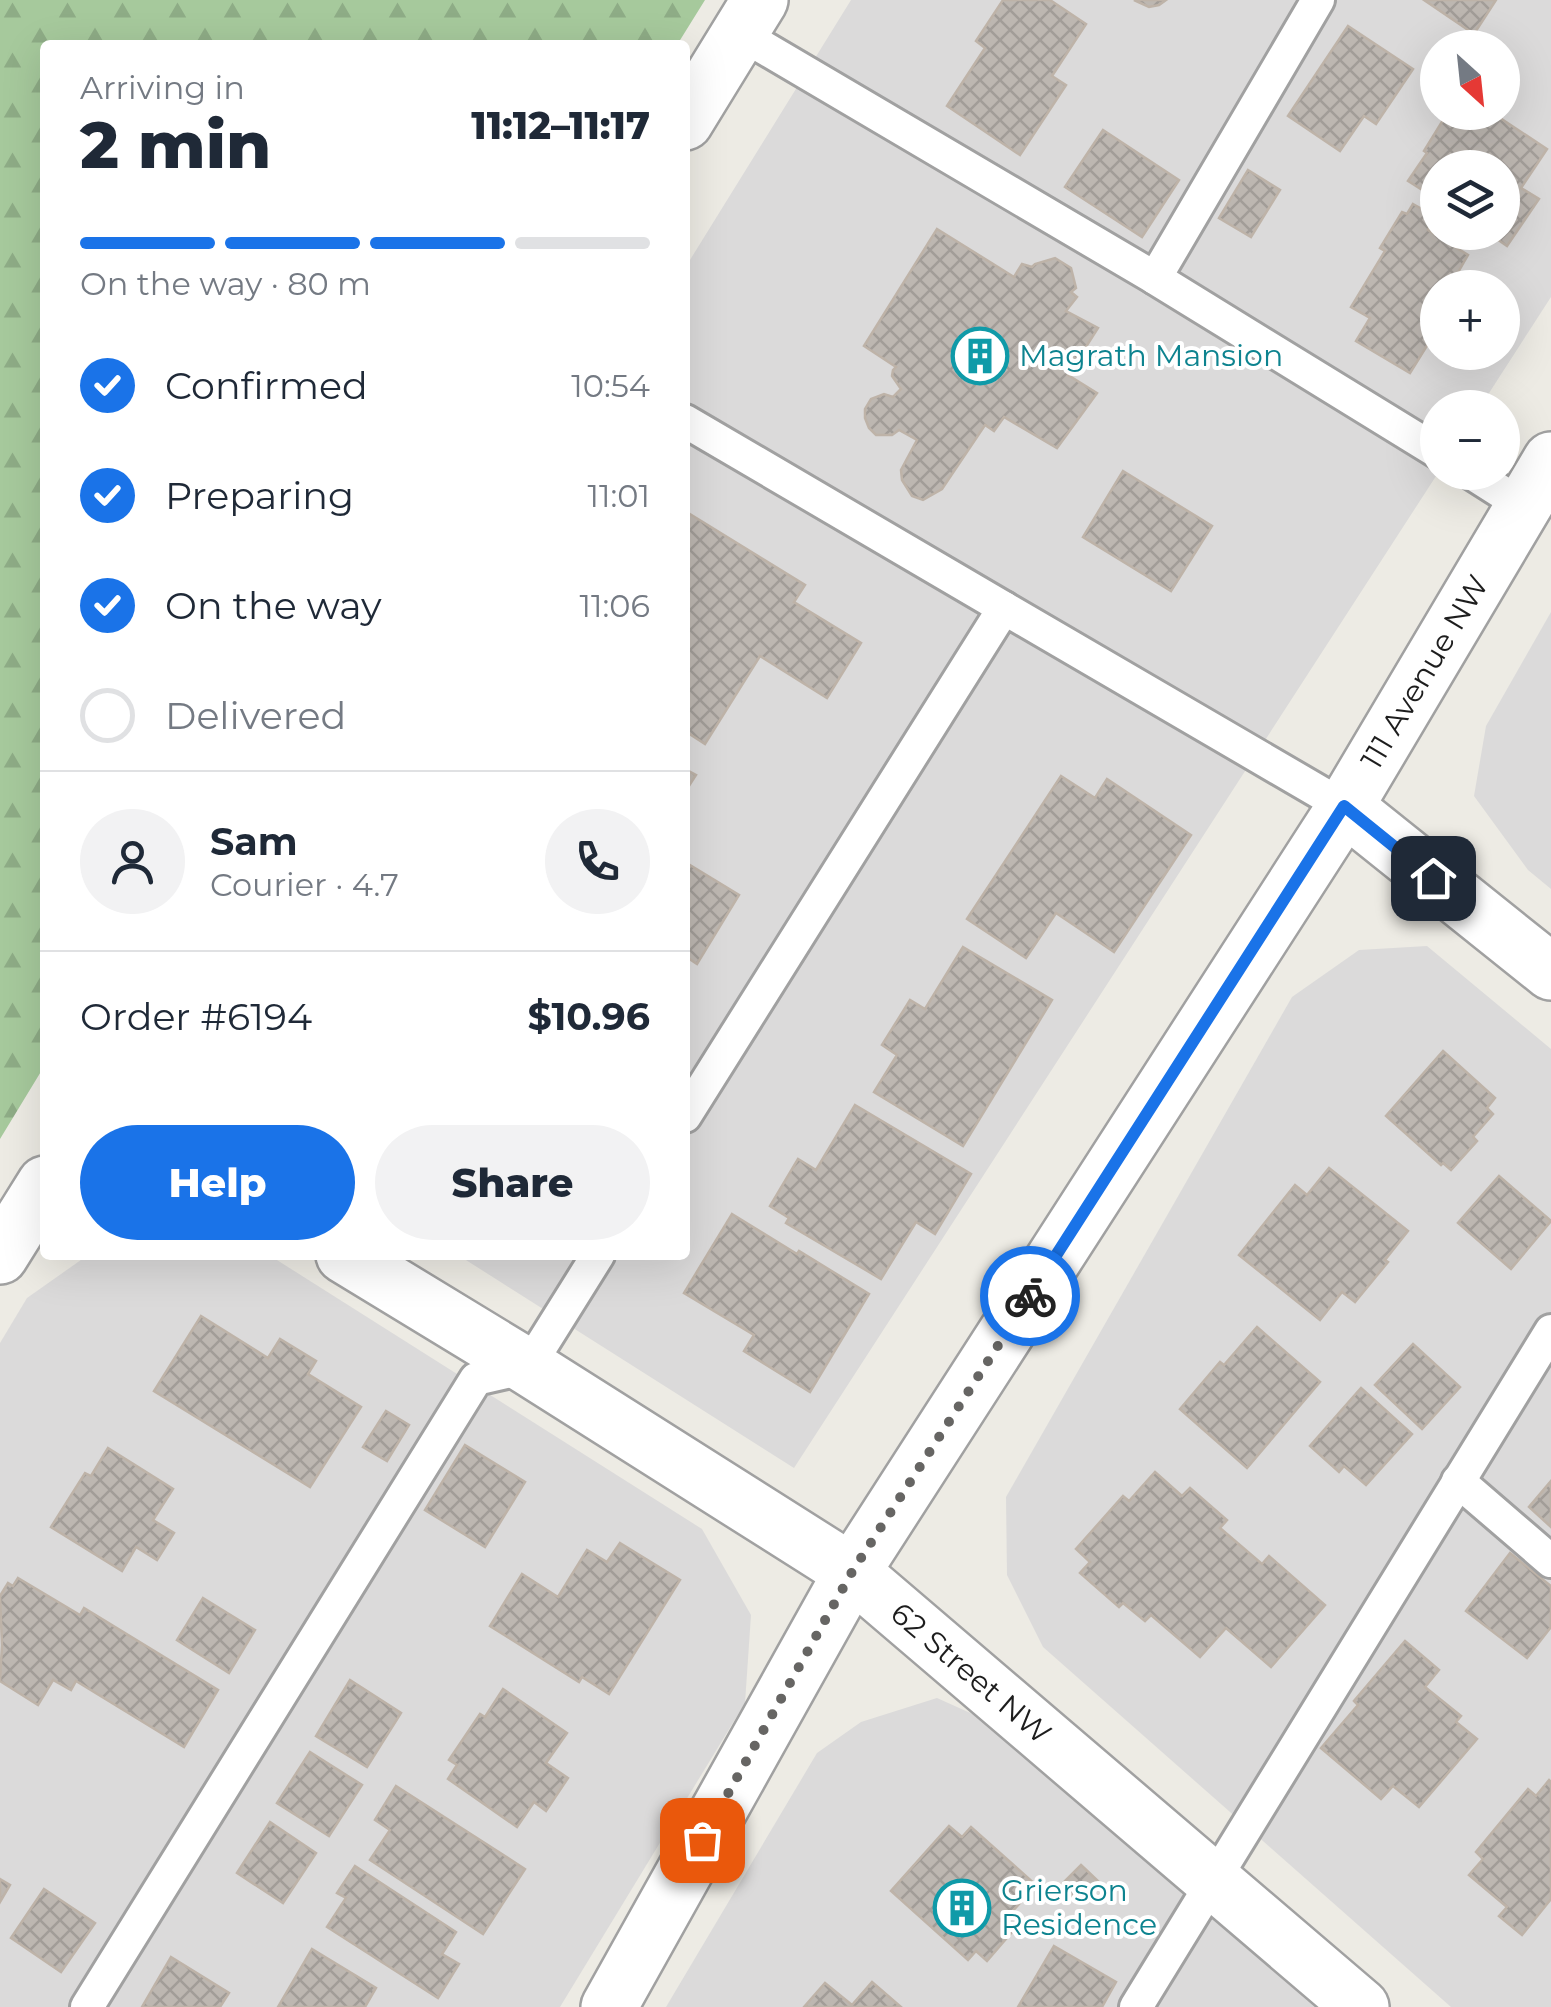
<!DOCTYPE html>
<html lang="en">
<head>
<meta charset="utf-8">
<style>
  body { margin:0; font-family:Montserrat,sans-serif; background:#f2f2f3; color:#1f2937; height:100vh; display:flex; flex-direction:column; font-size:38px; white-space:nowrap }
  * { box-sizing:border-box; margin:0 }
  p { font-size:32px; color:#747a83 }
  .icon { flex:none; width:55px; height:55px; fill:none; stroke:currentColor; stroke-width:2; stroke-linecap:round; stroke-linejoin:round }
  .map { position:relative; flex:1; overflow:hidden }
  .side { position:absolute; left:40px; top:40px; width:650px; height:1220px; display:flex; flex-direction:column; background:#fff; border-radius:10px; box-shadow:0 10px 40px #0002 }
  .side>* { flex:none }
  .needle { width:65px; rotate:153deg }
  .tools { position:absolute; left:1420px; top:30px; display:grid; gap:20px }
  .tools a { display:grid; place-items:center; width:100px; height:100px; border-radius:50%; background:#fff; box-shadow:0 10px 40px #0002; font-size:50px }
  .pin { position:absolute; display:grid; place-items:center; width:85px; height:85px; color:#fff; margin:-42px; border-radius:20px; box-shadow:0 5px 15px #0006 }
  .courier { position:absolute; display:grid; place-items:center; width:100px; height:100px; margin:-50px; border:8px solid #1a73e8; border-radius:50%; background:#fff; color:#222; box-shadow:0 2px 12px #0007 }
  .head em { font-style:normal; font-weight:800 }
  .head div { display:flex; flex-direction:column-reverse }
  .head { display:flex; align-items:center; justify-content:space-between; height:170px; padding:0 40px }
  h1 { font-size:65px; font-weight:800; line-height:75px }
  .bar { display:grid; grid-template-columns:repeat(4,1fr); gap:15px 10px; align-content:center; height:120px; padding:0 40px }
  .bar i { height:12px; border-radius:8px; background:#e0e1e3 }
  .bar .active { background:#1a73e8 }
  .bar p { grid-column:span 4 }
  .line { display:flex; align-items:center; gap:25px; padding:0 40px; border-top:2px solid #e0e1e3 }
  .line div { flex:1 }
  .round { display:grid; place-items:center; flex:none; width:105px; height:105px; border-radius:52px; background:#f2f2f3 }
  ol { padding:0 40px; list-style:none }
  li { display:flex; align-items:center; gap:30px; height:110px }
  li p { margin-inline-start:auto }
  li .icon { padding:10px; border-radius:50%; background:#1a73e8; color:#fff; stroke-width:4 }
  li:last-child { color:#747a83 }
  li i { width:55px; height:55px; border:5px solid #e0e1e3; border-radius:50% }
  .action { display:flex; gap:20px; margin-top:auto; padding:20px 40px }
  .action a { flex:1; height:115px; border-radius:60px; background:#1a73e8; color:#fff; font-size:40px; font-weight:800; line-height:115px; text-align:center }
  .action a+a { background:#f2f2f3; color:#1f2937 }
  .map>svg:first-child { display:block }
  .residential { fill:#dbdada; fill-rule:evenodd }
  .forest { fill:url(#forest-firs) }
  .building { fill:url(#building-cross-hatch); stroke:#beb3a8; stroke-width:2.5 }
  .lines { fill:none; stroke-linecap:round; stroke-linejoin:round }
  .service-casing { stroke:#a1a1a1; stroke-width:38 }
  .minor-casing { stroke:#a1a1a1; stroke-width:60 }
  .tertiary-casing { stroke:#a1a1a1; stroke-width:60 }
  .service { stroke:#fff; stroke-width:32 }
  .minor { stroke:#fff; stroke-width:55 }
  .tertiary { stroke:#fff; stroke-width:55 }
  .done { stroke:#666563; stroke-width:10; stroke-dasharray:0 18 }
  .route { stroke:#1a73e8; stroke-width:12 }
  .labels { text-anchor:middle; stroke-width:8; stroke-linejoin:round; paint-order:stroke }
  .culture-label { font-size:30px; fill:#0d838f; stroke:#fff; text-anchor:start }
  .street-label { font-size:30px; fill:#1d1d1d; stroke:#fff }
</style>
</head>
<body>
<div class="map">
<svg width="1551" height="2007" viewBox="0 0 1551 2007">
  <defs>
    <pattern id="forest-firs" width="22" height="20" patternUnits="userSpaceOnUse" patternTransform="scale(2.5)"><rect width="22" height="20" fill="#a6c99c"/><path d="M5 1l3.5 6h-7zM16 11l3.5 6h-7z" fill="#8eac86"/></pattern>
    <pattern id="building-cross-hatch" width="8" height="8" patternUnits="userSpaceOnUse" patternTransform="scale(2.5)"><rect width="8" height="8" fill="#bdb7b1"/><path d="M0 0l8 8M0 8l8-8" fill="none" stroke="#a29d98"/></pattern>
  </defs>
  <rect width="100%" height="100%" fill="#edebe4"/>
  <g class="residential">
    <path d="M851 0H1551V297L1480 407 1438 408V473L794 1468 458 1255H685V268ZM1438 48H1502V112H1438ZM1438 168H1502V232H1438ZM1438 288H1502V352H1438Z"/>
    <polygon points="1551,612 1551,889 1528,870 1474,796 1486,726"/>
    <polygon points="1427,946 1551,1049 1551,2007 1451,2007 1043,1647 1007,1575 1006,1497 1292,997 1359,950"/>
    <polygon points="88,1255 269,1255 702,1529 751,1615 745,1703 560,2007 0,2007 0,1343 27,1298"/>
    <polygon points="937,1698 977,1716 1321,2007 666,2007 817,1753 861,1722"/>
  </g>
  <polygon class="forest" points="0,0 705,0 677,45 45,45 45,1065 0,1139"/>
  <g class="building">
    <polygon points="1003,0 1050,0 1086,24 1052,76 1066,85 1020,155 947,106 985,48 976,41"/>
    <polygon points="1134,0 1166,0 1159,5 1149,7"/>
    <polygon points="1424,0 1496,0 1474,34"/>
    <polygon points="1348,26 1413,69 1376,124 1364,116 1340,151 1288,116"/>
    <polygon points="1448,112 1491,112 1547,149 1521,188 1539,199 1507,246 1487,232 1502,232 1502,168 1438,168 1438,200 1408,181 1427,153 1424,151"/>
    <polygon points="1103,130 1179,180 1142,237 1065,187"/>
    <polygon points="1248,170 1280,190 1251,237 1219,218"/>
    <polygon points="1413,204 1436,217 1428,230 1468,255 1449,288 1438,288 1438,306 1433,314 1438,316 1438,328 1410,373 1356,341 1370,318 1351,307 1385,251 1380,248 1402,212 1407,214"/>
    <polygon points="937,229 1014,277 1022,264 1032,267 1035,264 1055,258 1071,268 1076,288 1071,292 1077,297 1066,311 1098,328 1068,375 1097,393 1057,448 1004,417 994,431 985,425 942,489 923,500 912,496 902,480 901,470 917,440 899,430 892,435 876,435 869,428 865,418 865,409 871,399 884,394 893,397 901,389 892,376 893,370 896,367 864,346"/>
    <polygon points="1123,471 1212,526 1171,591 1083,537"/>
    <polygon points="685,511 805,585 794,602 861,643 827,698 760,656 705,744 685,731"/>
    <polygon points="685,769 696,775 685,792"/>
    <polygon points="1061,776 1095,798 1107,779 1191,835 1114,952 1056,913 1026,958 967,919"/>
    <polygon points="685,862 739,895 697,964 685,956"/>
    <polygon points="963,947 1052,1000 963,1146 874,1092 897,1055 882,1045 910,1000 925,1009"/>
    <polygon points="1443,1051 1495,1098 1487,1108 1493,1114 1473,1137 1477,1141 1451,1170 1443,1163 1441,1165 1386,1116"/>
    <polygon points="855,1105 971,1174 935,1234 916,1222 881,1279 786,1223 789,1218 770,1206 798,1159 816,1170"/>
    <polygon points="1329,1168 1408,1231 1385,1260 1388,1262 1355,1302 1342,1292 1320,1320 1239,1255 1295,1185 1307,1195"/>
    <polygon points="1499,1176 1551,1221 1511,1269 1458,1223"/>
    <polygon points="732,1214 797,1254 799,1251 869,1294 810,1392 744,1351 754,1335 684,1293"/>
    <polygon points="201,1316 268,1358 280,1339 316,1361 308,1374 361,1407 310,1487 154,1391"/>
    <polygon points="1257,1327 1320,1382 1247,1468 1180,1409 1220,1362 1224,1365"/>
    <polygon points="1413,1344 1460,1387 1422,1429 1375,1385"/>
    <polygon points="1361,1388 1412,1434 1366,1485 1344,1466 1339,1472 1310,1446"/>
    <polygon points="386,1411 409,1425 387,1461 363,1447"/>
    <polygon points="465,1445 525,1482 485,1547 425,1510"/>
    <polygon points="108,1448 173,1489 153,1520 174,1533 157,1560 136,1547 122,1571 51,1527 85,1473 91,1476"/>
    <polygon points="1155,1472 1182,1496 1190,1488 1227,1520 1220,1528 1262,1564 1269,1556 1325,1605 1271,1667 1226,1628 1200,1657 1151,1615 1145,1621 1123,1603 1119,1607 1080,1573 1090,1562 1076,1549 1123,1496 1129,1501"/>
    <polygon points="1551,1481 1551,1527 1529,1507"/>
    <polygon points="620,1543 680,1580 609,1694 582,1677 579,1682 490,1626 522,1574 558,1597 587,1550 607,1562"/>
    <polygon points="1510,1553 1551,1586 1551,1627 1527,1658 1466,1611"/>
    <polygon points="18,1578 80,1615 84,1608 218,1690 184,1747 76,1681 71,1690 53,1680 38,1705 0,1681 2,1645 0,1596 8,1583 13,1586"/>
    <polygon points="203,1598 255,1630 229,1673 177,1640"/>
    <polygon points="1405,1641 1439,1670 1425,1687 1461,1716 1456,1722 1477,1739 1419,1807 1393,1786 1381,1799 1321,1748 1358,1705 1354,1701"/>
    <polygon points="350,1680 401,1713 367,1767 316,1736"/>
    <polygon points="503,1689 567,1733 546,1763 568,1778 546,1811 534,1802 517,1827 448,1779 457,1765 449,1760 480,1714 485,1717"/>
    <polygon points="310,1752 362,1785 329,1836 277,1803"/>
    <polygon points="1549,1780 1551,1782 1551,1899 1522,1935 1499,1916 1507,1907 1469,1875 1483,1859 1476,1852 1528,1789 1536,1796"/>
    <polygon points="396,1786 525,1869 483,1934 370,1860 390,1830 375,1820"/>
    <polygon points="270,1822 316,1853 283,1903 237,1873"/>
    <polygon points="949,1826 962,1837 971,1827 1036,1885 1001,1924 1011,1933 987,1961 976,1951 968,1960 891,1891"/>
    <polygon points="1081,1865 1098,1881 1078,1902 1061,1885"/>
    <polygon points="355,1866 456,1932 442,1954 459,1964 438,1998 327,1927 346,1898 337,1893"/>
    <polygon points="0,1879 10,1885 0,1902"/>
    <polygon points="44,1889 95,1923 61,1972 11,1938"/>
    <polygon points="1054,1946 1116,1982 1102,2007 1018,2007"/>
    <polygon points="312,1949 376,1988 365,2007 278,2007"/>
    <polygon points="171,1957 229,1993 220,2007 142,2007"/>
    <polygon points="872,1982 901,2007 804,2007 825,1983 852,2005"/>
  </g>
  <g class="lines">
    <g class="service-casing">
      <g id="service">
        <polyline points="1318,0 1155,278 1438,452"/>
        <polyline points="739,33 1155,278"/>
        <polyline points="685,421 1004,608"/>
        <polyline points="1470,472 1522,505"/>
        <polyline points="685,1116 1004,608 1345,807"/>
        <polyline points="1458,1481 1551,1561"/>
        <polyline points="87,2007 476,1379 528,1367 598,1255"/>
        <polyline points="1136,2007 1551,1331"/>
      </g>
    </g>
    <g class="minor-casing">
      <g id="minor">
        <polyline points="1345,807 1551,972"/>
        <path id="s1" d="M344 1255 528 1367 852 1572 1361 2007"/>
        <path id="s2" d="M609 2007 852 1572 1345 807 1551 460"/>
      </g>
    </g>
    <g class="tertiary-casing">
      <g id="tertiary">
        <polyline points="685,122 760,0"/>
        <polyline points="0,1256 45,1184"/>
      </g>
    </g>
    <use href="#service" class="service"/>
    <use href="#minor" class="minor"/>
    <use href="#tertiary" class="tertiary"/>
  </g>
  <g class="lines">
    <polyline class="done" points="702,1840 852,1572 1030,1296"/>
    <polyline class="route" points="1030,1296 1344,806 1433,878"/>
  </g>
  <defs>
    <g id="building-ring" transform="scale(2.875)"><circle r="9.5" fill="#fff" stroke="#0f9aa8" stroke-width="1.5"/><path d="M-4-6H4V6H1V3H-1V6H-4ZM-2.5-4.3h1.7v1.8h-1.7ZM.8-4.3h1.7v1.8H.8ZM-2.5-1h1.7V.8h-1.7ZM.8-1h1.7V.8H.8Z" fill="#0f9aa8"/></g>
  </defs>
  <g fill-rule="evenodd">
    <use href="#building-ring" x="980" y="356"/>
    <use href="#building-ring" x="962" y="1908"/>
  </g>
  <g class="labels">
    <g class="culture-label">
      <text x="1019" y="366">Magrath Mansion</text>
      <text x="1001" y="1901">Grierson<tspan x="1001" dy="34">Residence</tspan></text>
    </g>
    <g class="street-label">
      <text dy="10" stroke="none"><textPath href="#s2" startOffset="1565">111 Avenue NW</textPath></text>
      <text dy="10" stroke="none"><textPath href="#s1" startOffset="755">62 Street NW</textPath></text>
    </g>
  </g>
</svg>
<div class="tools">
<a><svg class="needle" viewBox="-14 -14 28 28"><path d="M0-13l5 13h-10z" fill="#e53935"/><path d="M0 13l5-13h-10z" fill="#747a83"/></svg></a>
<a><svg class="icon" aria-label="layers" viewBox="0 0 24 24"><path d="M12 4l9 5-9 5-9-5zM3 14l9 5 9-5"/></svg></a>
<a>+</a>
<a>−</a>
</div>
<div class="pin" style="left:702px;top:1840px;background:#ea580c"><svg class="icon" aria-label="bag" viewBox="0 0 24 24"><path d="M5 8h14l-1 12H6zM9 8a3 3 0 0 1 6 0"/></svg></div>
<div class="pin" style="left:1433px;top:878px;background:#1f2937"><svg class="icon" aria-label="home" viewBox="0 0 24 24"><path d="M3 11l9-7 9 7M6 9v11h12V9"/></svg></div>
<div class="courier" style="left:1030px;top:1296px"><svg class="icon" aria-label="bike" viewBox="0 0 24 24"><circle cx="6" cy="16" r="4"/><circle cx="18" cy="16" r="4"/><path d="M6 16l4-8h5l3 8M10 8l3 8H6M13 5h3"/></svg></div>
<section class="side">
<div class="head"><div><h1>2 min</h1><p>Arriving in</p></div><em>11:12–11:17</em></div>
<div class="bar"><i class="active"></i><i class="active"></i><i class="active"></i><i></i><p>On the way · 80 m</p></div>
<ol>
<li><svg class="icon" aria-label="check" viewBox="0 0 24 24"><path d="M5 12l5 5 9-10"/></svg>Confirmed<p>10:54</p></li>
<li><svg class="icon" aria-label="check" viewBox="0 0 24 24"><path d="M5 12l5 5 9-10"/></svg>Preparing<p>11:01</p></li>
<li><svg class="icon" aria-label="check" viewBox="0 0 24 24"><path d="M5 12l5 5 9-10"/></svg>On the way<p>11:06</p></li>
<li><i></i>Delivered</li>
</ol>
<div class="line" style="height:180px"><a class="round"><svg class="icon" aria-label="person" viewBox="0 0 24 24"><circle cx="12" cy="8" r="4"/><path d="M4 21q1-7 8-7t8 7"/></svg></a><div><b>Sam</b><p>Courier · 4.7</p></div><a class="round"><svg class="icon" aria-label="phone" viewBox="0 0 24 24"><path d="M5 4h4l2 5-3 2q2 4 5 5l2-3 5 2v4C11 20 4 13 5 4z"/></svg></a></div>
<div class="line" style="height:130px"><div>Order #6194</div><b>$10.96</b></div>
<div class="action"><a>Help</a><a>Share</a></div>
</section>
</div>
</body>
</html>
